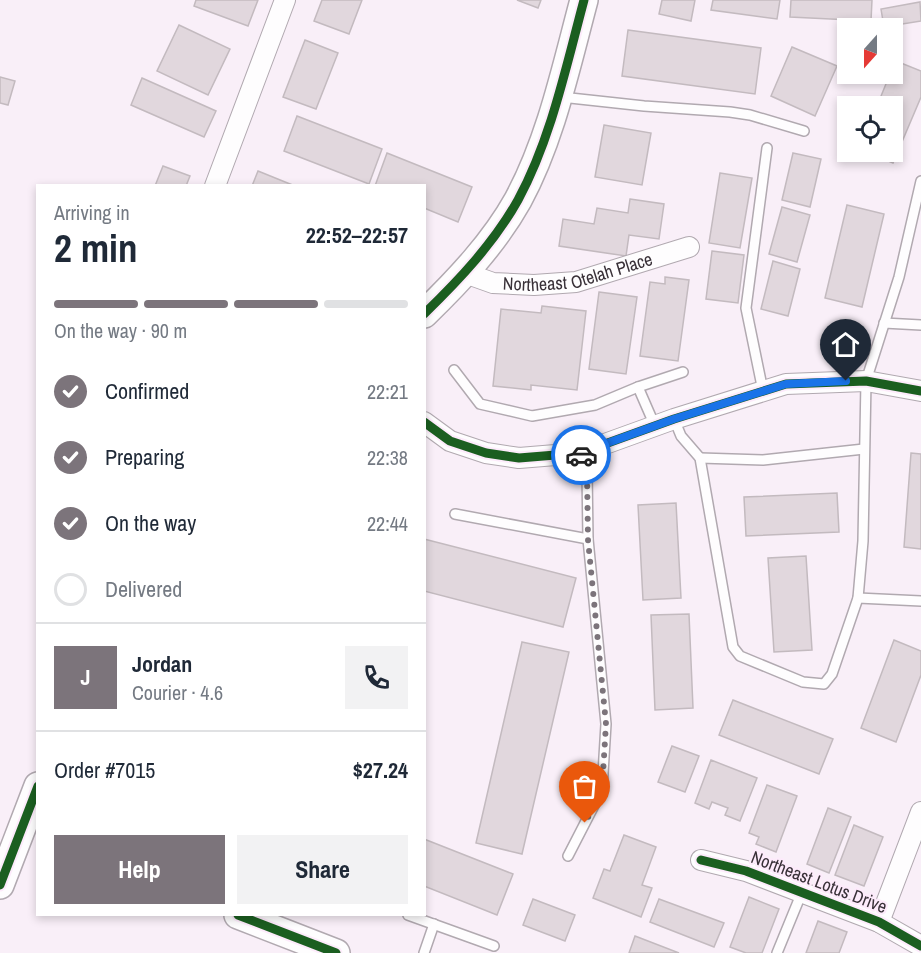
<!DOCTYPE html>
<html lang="en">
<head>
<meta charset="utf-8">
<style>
  body { margin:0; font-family:"Archivo Narrow",sans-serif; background:#f2f2f3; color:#1f2937; height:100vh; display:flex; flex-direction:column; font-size:22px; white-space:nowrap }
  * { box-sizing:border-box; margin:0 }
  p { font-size:20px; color:#747a83 }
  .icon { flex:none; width:33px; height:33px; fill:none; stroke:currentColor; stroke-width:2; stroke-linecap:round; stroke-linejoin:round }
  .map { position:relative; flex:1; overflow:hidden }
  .panel { position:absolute; left:36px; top:184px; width:390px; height:732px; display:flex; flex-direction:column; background:#fff; border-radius:0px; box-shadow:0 3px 9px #0003 }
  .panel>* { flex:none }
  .needle { width:39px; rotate:201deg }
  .tools { position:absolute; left:837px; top:18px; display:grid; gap:12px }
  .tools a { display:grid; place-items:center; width:66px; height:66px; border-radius:0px; background:#fff; box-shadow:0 3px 9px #0003; font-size:30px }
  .pin { position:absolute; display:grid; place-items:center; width:51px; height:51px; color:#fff; margin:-62px -26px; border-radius:50% 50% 50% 0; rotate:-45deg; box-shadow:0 0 6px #0007 }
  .pin .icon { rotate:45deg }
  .courier { position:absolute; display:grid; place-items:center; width:60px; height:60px; margin:-30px; border:4px solid #1a73e8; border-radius:50%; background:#fff; color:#222; box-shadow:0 2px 8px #0007 }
  .head em { font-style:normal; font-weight:700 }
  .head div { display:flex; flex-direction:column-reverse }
  .head { display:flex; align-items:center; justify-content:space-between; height:102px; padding:0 18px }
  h1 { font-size:39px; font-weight:700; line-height:45px }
  .bar { display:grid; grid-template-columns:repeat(4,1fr); gap:9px 6px; align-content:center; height:72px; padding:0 18px }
  .bar i { height:8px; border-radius:4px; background:#e0e1e3 }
  .bar .selected { background:#7c747b }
  .bar p { grid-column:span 4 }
  .line { display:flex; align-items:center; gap:15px; padding:0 18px; border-top:2px solid #e0e1e3 }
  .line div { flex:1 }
  .round { display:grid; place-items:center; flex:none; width:63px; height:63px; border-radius:0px; background:#f2f2f3 }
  ol { padding:0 18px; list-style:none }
  li { display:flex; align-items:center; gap:18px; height:66px }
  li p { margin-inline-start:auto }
  li .icon { padding:6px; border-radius:50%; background:#7c747b; color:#fff; stroke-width:4 }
  li:last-child { color:#747a83 }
  li i { width:33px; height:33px; border:3px solid #e0e1e3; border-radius:50% }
  .button { display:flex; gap:12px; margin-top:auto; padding:12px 18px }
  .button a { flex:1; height:69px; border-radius:0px; background:#7c747b; color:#fff; font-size:24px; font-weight:700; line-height:69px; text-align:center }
  .button a+a { background:#f2f2f3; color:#1f2937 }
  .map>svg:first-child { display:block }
  .building { fill:#e1d7dd; stroke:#c3babf; stroke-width:1.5 }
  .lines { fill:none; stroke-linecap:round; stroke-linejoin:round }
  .lane-casing { stroke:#b1a9b0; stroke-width:12 }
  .street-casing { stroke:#b1a9b0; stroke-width:22 }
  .secondary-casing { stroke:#b1a9b0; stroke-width:30 }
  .lane { stroke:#fefdfe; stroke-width:9 }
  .street { stroke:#fefdfe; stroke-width:20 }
  .secondary { stroke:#fefdfe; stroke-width:27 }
  .cycleway-casing { stroke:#fdebfb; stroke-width:13 }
  .cycleway { stroke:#1b5e20; stroke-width:9 }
  .done { stroke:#7c747b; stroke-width:6; stroke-dasharray:0 10.8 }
  .route { stroke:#1a73e8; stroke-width:8 }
  .labels { text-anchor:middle; stroke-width:4.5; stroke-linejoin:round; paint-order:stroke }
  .street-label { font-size:18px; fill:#393138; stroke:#fdebfb }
</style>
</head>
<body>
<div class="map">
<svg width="921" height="953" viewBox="0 0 921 953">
  <rect width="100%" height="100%" fill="#f9eff8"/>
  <g class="building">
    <polygon points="196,0 258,0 248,26 194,6"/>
    <polygon points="322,0 362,0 349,34 314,21"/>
    <polygon points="517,0 541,0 538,8"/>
    <polygon points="662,0 695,0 691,21 659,14"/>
    <polygon points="713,0 780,0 777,19 711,10"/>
    <polygon points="791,0 872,0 871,21 790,17"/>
    <polygon points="920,2 921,21 884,27 881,9"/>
    <polygon points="179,25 230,49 208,95 157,71"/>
    <polygon points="628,30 761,48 755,94 622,76"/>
    <polygon points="305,40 338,53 316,109 283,97"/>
    <polygon points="792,47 837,66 815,116 771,96"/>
    <polygon points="896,61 921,71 921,97 893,163 867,152 892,152 892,106 877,106 890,74 892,74"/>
    <polygon points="0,77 15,81 8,105 0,103"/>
    <polygon points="142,78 216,111 204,137 131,105"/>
    <polygon points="297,116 382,149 369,184 284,151"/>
    <polygon points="604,125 651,133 642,185 595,177"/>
    <polygon points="387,153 472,187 458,222 424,208 424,186 375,186"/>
    <polygon points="793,153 821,159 810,207 782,200"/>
    <polygon points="163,166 190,176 186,186 155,186"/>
    <polygon points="258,171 295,186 252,186"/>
    <polygon points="720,173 752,178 740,248 709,243"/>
    <polygon points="630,199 664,204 659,239 629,235 626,256 559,246 563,219 594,224 597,208 628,213"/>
    <polygon points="847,205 884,214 862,307 825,298"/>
    <polygon points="782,207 810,215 797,262 769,254"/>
    <polygon points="712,251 744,255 738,303 706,299"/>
    <polygon points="773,261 800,269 788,316 761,309"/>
    <polygon points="665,277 689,280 678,361 640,356 650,282 665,284"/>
    <polygon points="599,292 637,297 626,374 589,369"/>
    <polygon points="542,306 586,311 577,390 531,385 531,390 493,386 501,309 541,313"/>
    <polygon points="911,453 921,454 921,549 904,547"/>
    <polygon points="837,493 839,532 746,536 744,497"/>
    <polygon points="676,503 681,598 643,600 638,505"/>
    <polygon points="424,539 576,578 563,627 424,591"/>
    <polygon points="806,556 812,650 774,652 768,558"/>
    <polygon points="689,614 693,708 655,710 651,615"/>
    <polygon points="894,640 921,651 921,675 896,742 861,728"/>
    <polygon points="522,642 569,652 522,854 476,843"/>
    <polygon points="733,700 833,739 819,774 719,735"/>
    <polygon points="672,746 699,756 685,792 658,782"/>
    <polygon points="711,760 757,778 740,821 725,815 728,808 712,802 709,809 695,803"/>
    <polygon points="767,785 797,796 776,852 756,844 759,837 749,833"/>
    <polygon points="828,808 851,817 829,873 807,864"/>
    <polygon points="854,825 883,837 864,886 835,875"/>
    <polygon points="624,835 656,847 642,885 652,888 641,917 593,898 604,869 610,871"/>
    <polygon points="424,839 513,874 497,915 424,886"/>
    <polygon points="749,897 779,909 762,953 746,953 730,947"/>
    <polygon points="533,899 575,915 565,941 523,925"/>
    <polygon points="659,899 724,923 714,947 650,922"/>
    <polygon points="818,921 847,932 839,953 806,953"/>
    <polygon points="635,936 679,953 629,953"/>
  </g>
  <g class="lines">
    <g class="lane-casing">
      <g id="lane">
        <polyline points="561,97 644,106 730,112 750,115 804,131"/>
        <polyline points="884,323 921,325"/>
        <polyline points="454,370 480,404 532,416 595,405 638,387 683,372"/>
        <polyline points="638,387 655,426"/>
        <polyline points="763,391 746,308 767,148"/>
        <polyline points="674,419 681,436 700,458 733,647 740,656 803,682 824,684 832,674 858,598 863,541 866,381 899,277 921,181"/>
        <polyline points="700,458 763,460 864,449"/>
        <polyline points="455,514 588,539"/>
        <polyline points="858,598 921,601"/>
        <polyline points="568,856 602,790 606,724 588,539 587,471 580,453"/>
        <polyline points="408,915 494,946"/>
        <polyline points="424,953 434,924"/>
        <polyline points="777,953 802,892"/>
      </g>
    </g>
    <g class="street-casing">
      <g id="street">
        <polyline points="215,186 285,0"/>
        <path id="s1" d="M465 273 493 283 534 285 576 282 689 247"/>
        <polyline points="424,422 450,441 486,453 519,458 580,453 674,419 786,384 866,381 921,391"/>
        <polyline points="701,860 746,871 879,922 921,946"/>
        <polyline points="879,922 921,812"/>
      </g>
    </g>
    <g class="secondary-casing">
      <g id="secondary">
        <path d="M424 314C459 280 494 243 518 200 551 139 566 67 584 0"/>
        <polyline points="0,885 38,786"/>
        <polyline points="238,915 336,953"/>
      </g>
    </g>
    <use href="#lane" class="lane"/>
    <use href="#street" class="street"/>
    <use href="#secondary" class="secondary"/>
    <g class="cycleway-casing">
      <g id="cycleway">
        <path d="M424 314C459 280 494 243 518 200 551 139 566 67 584 0"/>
        <polyline points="424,422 450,441 486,453 519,458 580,453 674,419 786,384 866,381 921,391"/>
        <polyline points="701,860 746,871 879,922 921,946"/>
        <polyline points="0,885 38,786"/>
        <polyline points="238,915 336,953"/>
      </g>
    </g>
    <use href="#cycleway" class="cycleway"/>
  </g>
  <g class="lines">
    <polyline class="done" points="581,455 587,471 588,540 606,724 602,790 585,823"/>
    <polyline class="route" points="581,455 580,453 674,419 786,384 846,381"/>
  </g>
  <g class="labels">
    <g class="street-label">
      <text dy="6" stroke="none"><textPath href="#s1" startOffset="116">Northeast Otelah Place</textPath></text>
      <text transform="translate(819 882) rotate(21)" y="6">Northeast Lotus Drive</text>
    </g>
  </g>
</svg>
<div class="tools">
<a><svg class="needle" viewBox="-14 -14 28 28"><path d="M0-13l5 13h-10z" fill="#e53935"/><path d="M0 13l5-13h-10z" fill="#747a83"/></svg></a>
<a><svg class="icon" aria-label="locate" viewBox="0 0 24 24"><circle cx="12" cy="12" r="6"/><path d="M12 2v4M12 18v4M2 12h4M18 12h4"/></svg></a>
</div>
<div class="pin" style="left:585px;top:823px;background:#ea580c"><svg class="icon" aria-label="bag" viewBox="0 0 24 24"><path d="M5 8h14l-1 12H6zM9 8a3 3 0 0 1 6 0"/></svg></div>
<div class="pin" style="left:846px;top:381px;background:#1f2937"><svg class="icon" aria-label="home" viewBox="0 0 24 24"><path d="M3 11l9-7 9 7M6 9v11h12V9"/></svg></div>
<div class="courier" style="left:581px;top:455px"><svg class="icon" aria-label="car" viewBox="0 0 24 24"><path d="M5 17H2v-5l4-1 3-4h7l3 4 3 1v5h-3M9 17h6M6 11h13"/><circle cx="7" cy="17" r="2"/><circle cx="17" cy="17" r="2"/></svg></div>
<section class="panel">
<div class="head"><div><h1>2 min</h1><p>Arriving in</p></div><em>22:52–22:57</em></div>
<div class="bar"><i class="selected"></i><i class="selected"></i><i class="selected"></i><i></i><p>On the way · 90 m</p></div>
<ol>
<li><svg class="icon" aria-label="check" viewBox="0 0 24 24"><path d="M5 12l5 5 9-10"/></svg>Confirmed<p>22:21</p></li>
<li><svg class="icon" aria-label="check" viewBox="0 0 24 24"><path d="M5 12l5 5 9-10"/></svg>Preparing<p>22:38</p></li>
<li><svg class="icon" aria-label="check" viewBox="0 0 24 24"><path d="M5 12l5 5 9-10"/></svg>On the way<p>22:44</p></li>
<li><i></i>Delivered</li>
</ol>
<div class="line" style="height:108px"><b class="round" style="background:#7c747b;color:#fff">J</b><div><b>Jordan</b><p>Courier · 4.6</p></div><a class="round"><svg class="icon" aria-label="phone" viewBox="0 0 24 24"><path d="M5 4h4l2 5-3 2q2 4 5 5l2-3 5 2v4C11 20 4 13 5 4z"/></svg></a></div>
<div class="line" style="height:78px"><div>Order #7015</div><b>$27.24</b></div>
<div class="button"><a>Help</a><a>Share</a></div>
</section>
</div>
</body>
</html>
